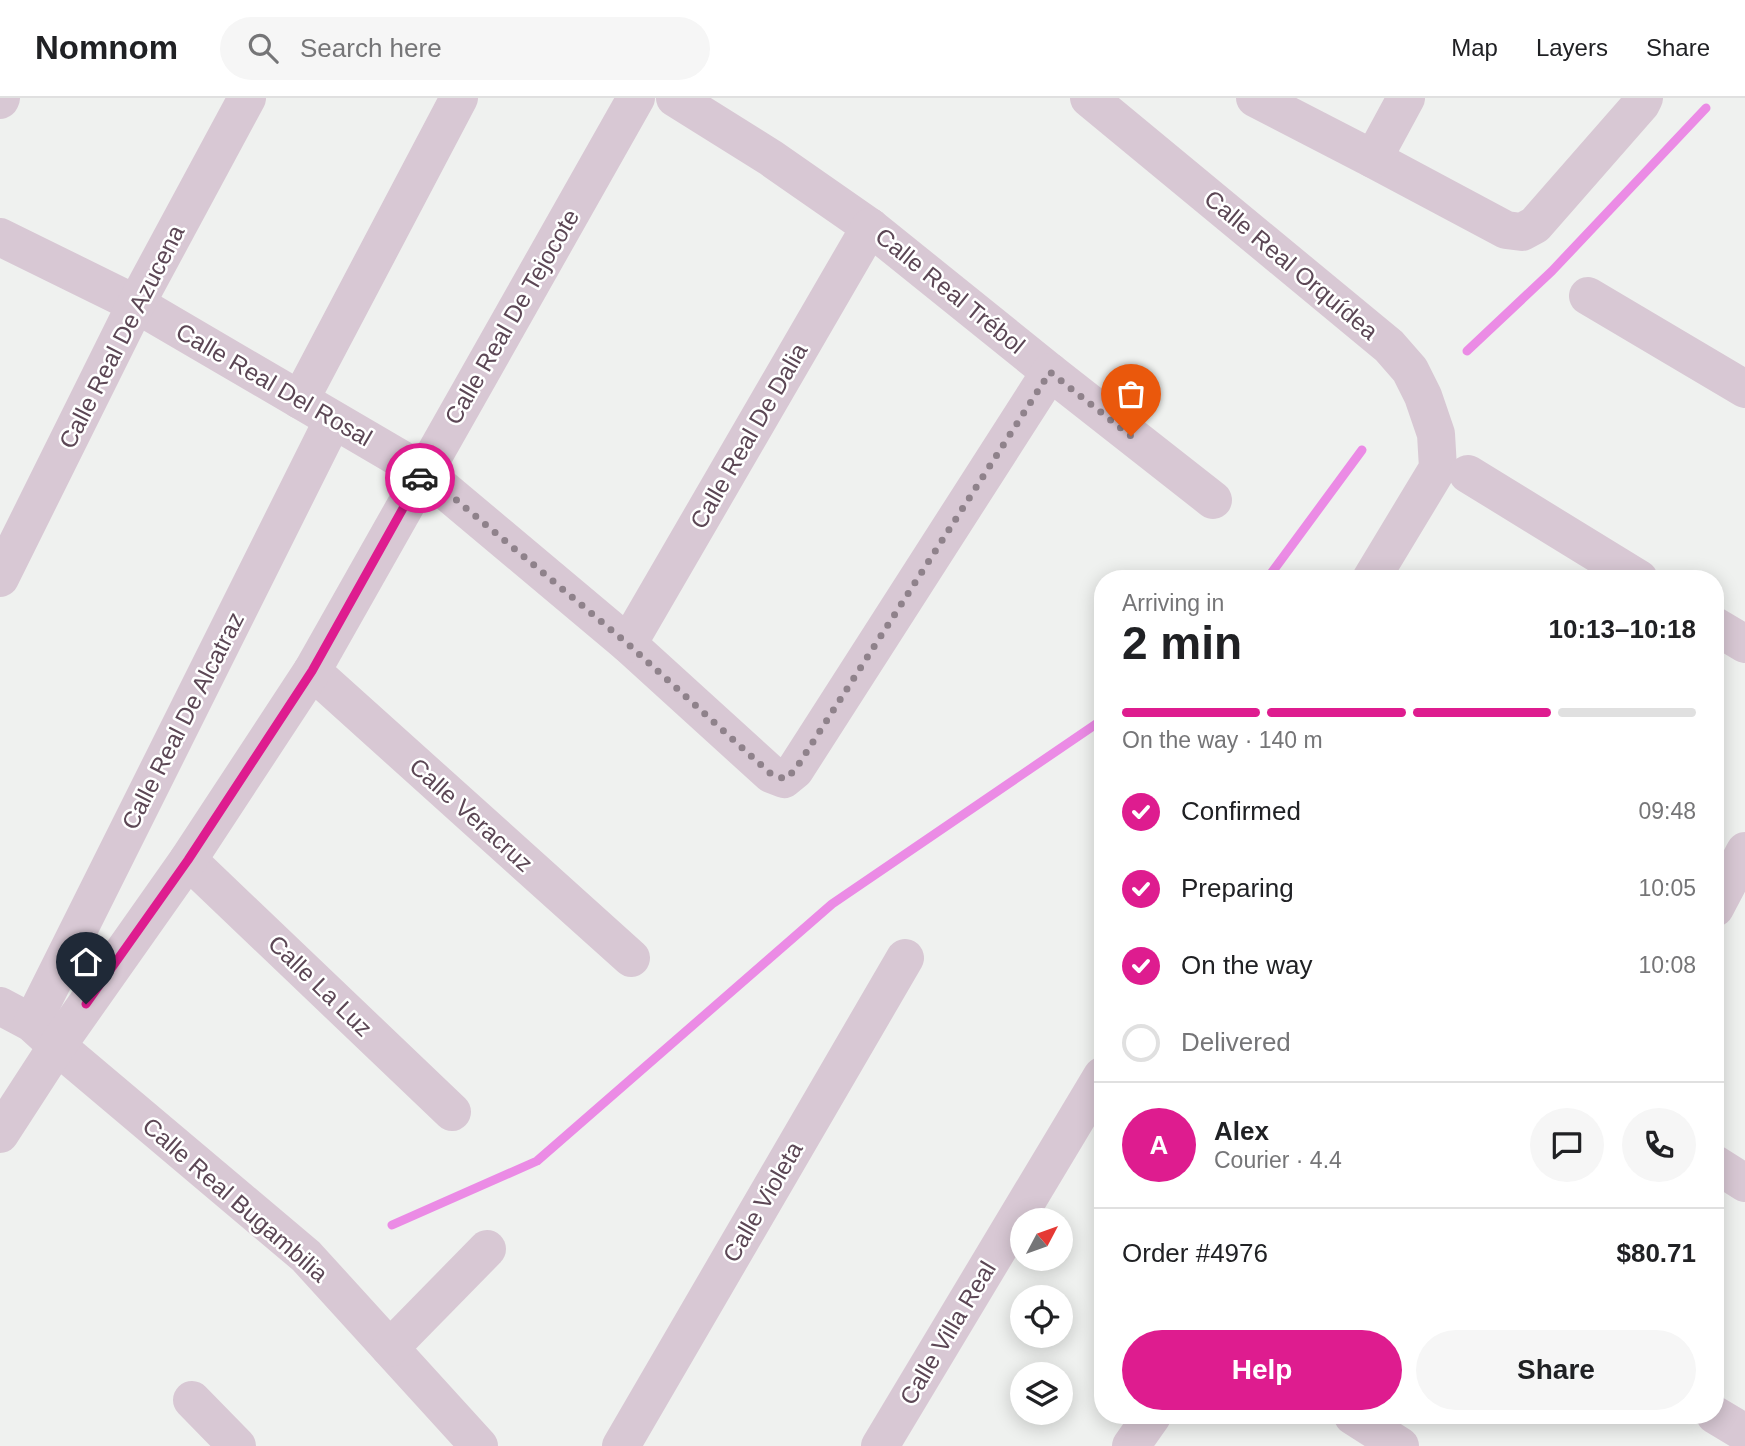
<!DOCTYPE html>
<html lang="en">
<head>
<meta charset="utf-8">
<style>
  body { margin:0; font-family:Helvetica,sans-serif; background:#f6f6f6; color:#202124; height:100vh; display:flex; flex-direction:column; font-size:26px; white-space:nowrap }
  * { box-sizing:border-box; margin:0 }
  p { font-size:23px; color:#757577 }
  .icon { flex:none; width:38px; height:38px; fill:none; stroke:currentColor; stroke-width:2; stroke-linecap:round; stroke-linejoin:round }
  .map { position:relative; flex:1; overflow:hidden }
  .drawer { position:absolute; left:1094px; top:472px; width:630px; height:854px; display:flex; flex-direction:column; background:#fff; border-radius:28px; box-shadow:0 4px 18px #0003 }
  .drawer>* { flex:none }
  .needle { width:46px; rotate:49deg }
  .tools { position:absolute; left:1010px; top:1110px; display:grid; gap:14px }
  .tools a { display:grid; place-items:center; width:63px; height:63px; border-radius:50%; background:#fff; box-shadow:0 4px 18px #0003; font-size:35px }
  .pin { position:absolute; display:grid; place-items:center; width:60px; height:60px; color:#fff; margin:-72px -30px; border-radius:50% 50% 50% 0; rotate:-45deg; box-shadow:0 0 7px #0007 }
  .pin .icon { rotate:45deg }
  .courier { position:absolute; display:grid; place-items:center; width:70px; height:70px; margin:-35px; border:5px solid #de1c8f; border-radius:50%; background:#fff; color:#222; box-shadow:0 2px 9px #0007 }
  .headline em { font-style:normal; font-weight:700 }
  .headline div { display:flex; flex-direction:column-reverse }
  .headline { display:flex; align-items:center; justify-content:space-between; height:119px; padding:0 28px }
  h1 { font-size:46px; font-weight:700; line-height:52px }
  .bar { display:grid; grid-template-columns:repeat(4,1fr); gap:10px 7px; align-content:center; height:84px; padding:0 28px }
  .bar i { height:9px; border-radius:5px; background:#e0e0e0 }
  .bar .selected { background:#de1c8f }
  .bar p { grid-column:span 4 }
  .line { display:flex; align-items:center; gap:18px; padding:0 28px; border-top:2px solid #e0e0e0 }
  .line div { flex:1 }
  .round { display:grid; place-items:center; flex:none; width:74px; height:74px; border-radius:37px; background:#f6f6f6 }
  ol { padding:0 28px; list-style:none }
  li { display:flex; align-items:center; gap:21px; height:77px }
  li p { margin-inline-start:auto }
  li .icon { padding:7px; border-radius:50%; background:#de1c8f; color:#fff; stroke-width:4 }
  li:last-child { color:#757577 }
  li i { width:38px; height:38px; border:4px solid #e0e0e0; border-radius:50% }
  .action { display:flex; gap:14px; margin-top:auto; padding:14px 28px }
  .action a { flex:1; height:80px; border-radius:42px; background:#de1c8f; color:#fff; font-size:28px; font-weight:700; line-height:80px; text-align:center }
  .action a+a { background:#f6f6f6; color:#202124 }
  header { display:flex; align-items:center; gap:42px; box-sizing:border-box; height:98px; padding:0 35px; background:#fff; border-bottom:2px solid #e0e0e0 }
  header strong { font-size:33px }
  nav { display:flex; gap:38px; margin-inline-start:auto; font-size:24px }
  .search { width:490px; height:63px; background:#f6f6f6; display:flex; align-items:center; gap:18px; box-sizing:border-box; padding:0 24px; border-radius:38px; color:#757577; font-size:26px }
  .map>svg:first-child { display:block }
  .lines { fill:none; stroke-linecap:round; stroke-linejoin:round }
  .stream { stroke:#eb8be5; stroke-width:9 }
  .minor { stroke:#d8c8d4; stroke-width:38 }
  .done { stroke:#8f828b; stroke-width:7; stroke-dasharray:0 12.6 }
  .route { stroke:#de1c8f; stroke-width:9 }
  .labels { text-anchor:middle; stroke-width:5; stroke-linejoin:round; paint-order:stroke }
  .street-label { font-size:24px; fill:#5c4755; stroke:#fff }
</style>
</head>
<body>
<header>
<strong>Nomnom</strong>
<div class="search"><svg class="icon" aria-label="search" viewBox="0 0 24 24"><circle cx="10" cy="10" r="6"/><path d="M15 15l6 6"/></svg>Search here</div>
<nav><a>Map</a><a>Layers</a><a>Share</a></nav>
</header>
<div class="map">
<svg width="1745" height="1348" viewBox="0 0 1745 1348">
  <rect width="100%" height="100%" fill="#eff1ef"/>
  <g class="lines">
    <g class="stream">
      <polyline points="1467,253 1552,173 1706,10"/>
      <polyline points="1267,481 1362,352"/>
      <polyline points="392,1127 537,1063 832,806 1102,622"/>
    </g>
    <g class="minor">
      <polyline points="675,0 771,60 870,129 1050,274 1213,402"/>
      <polyline points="1089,0 1389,248 1410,272 1423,298 1436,336 1438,370 1371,481"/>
      <polyline points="1255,0 1373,61 1506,132 1522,134 1535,127 1641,6 1644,0"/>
      <polyline points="0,2 1,0"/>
      <polyline points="1373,61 1406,0"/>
      <polyline points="0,139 136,206 423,374 628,546 771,676 784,681 795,672 1050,274"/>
      <polyline points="1588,198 1745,291"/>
      <polyline points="300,302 459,0"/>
      <polyline points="1468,376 1639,481"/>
      <polyline points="0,480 136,206 247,0"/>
      <polyline points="1715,528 1745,546"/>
      <polyline points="628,546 870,129"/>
      <polyline points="312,573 631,860"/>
      <polyline points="188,762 452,1014"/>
      <polyline points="1715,810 1745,753"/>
      <polyline points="0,908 32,925 57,948 306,1158 479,1348"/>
      <polyline points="32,925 333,322"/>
      <polyline points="0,1036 57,948 188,762 312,573 636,0"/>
      <polyline points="1715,1066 1745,1085"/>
      <polyline points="390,1250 487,1151"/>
      <polyline points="192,1302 237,1348"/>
      <polyline points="1715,1317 1745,1335"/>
      <polyline points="1353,1318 1400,1348"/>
      <polyline points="621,1348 905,860"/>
      <polyline points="880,1348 1102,978"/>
      <polyline points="1131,1348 1152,1318"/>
    </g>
  </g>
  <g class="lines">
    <polyline class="done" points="420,380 423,374 628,546 771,676 785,681 795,672 1050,274 1131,338"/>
    <polyline class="route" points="86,906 188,762 312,573 420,380"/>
  </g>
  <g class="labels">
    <g class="street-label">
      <text transform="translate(1291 167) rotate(40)" y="8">Calle Real Orquídea</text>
      <text transform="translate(950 193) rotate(39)" y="8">Calle Real Trébol</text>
      <text transform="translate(512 219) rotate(-60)" y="8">Calle Real De Tejocote</text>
      <text transform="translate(122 239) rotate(-63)" y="8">Calle Real De Azucena</text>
      <text transform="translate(274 287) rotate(30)" y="8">Calle Real Del Rosal</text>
      <text transform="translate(749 338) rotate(-60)" y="8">Calle Real De Dalia</text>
      <text transform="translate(183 623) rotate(-63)" y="8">Calle Real De Alcatraz</text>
      <text transform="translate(471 717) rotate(42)" y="8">Calle Veracruz</text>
      <text transform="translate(320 888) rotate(44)" y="8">Calle La Luz</text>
      <text transform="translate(235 1102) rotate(41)" y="8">Calle Real Bugambilia</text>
      <text transform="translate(763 1104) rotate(-60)" y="8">Calle Violeta</text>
      <text transform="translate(948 1235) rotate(-59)" y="8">Calle Villa Real</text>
    </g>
  </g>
</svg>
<div class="tools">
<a><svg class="needle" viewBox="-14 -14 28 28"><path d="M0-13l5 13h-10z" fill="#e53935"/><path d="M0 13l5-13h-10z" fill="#757577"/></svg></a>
<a><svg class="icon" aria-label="locate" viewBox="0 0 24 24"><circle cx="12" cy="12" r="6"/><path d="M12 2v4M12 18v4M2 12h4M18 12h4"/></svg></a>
<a><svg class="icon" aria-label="layers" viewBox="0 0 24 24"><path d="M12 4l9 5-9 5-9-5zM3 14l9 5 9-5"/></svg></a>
</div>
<div class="pin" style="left:1131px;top:338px;background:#ea580c"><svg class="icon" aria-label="bag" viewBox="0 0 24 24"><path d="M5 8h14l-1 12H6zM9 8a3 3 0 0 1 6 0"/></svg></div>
<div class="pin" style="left:86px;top:906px;background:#1f2937"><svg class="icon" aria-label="home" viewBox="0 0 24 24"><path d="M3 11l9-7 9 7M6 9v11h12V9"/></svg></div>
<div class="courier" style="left:420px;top:380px"><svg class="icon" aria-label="car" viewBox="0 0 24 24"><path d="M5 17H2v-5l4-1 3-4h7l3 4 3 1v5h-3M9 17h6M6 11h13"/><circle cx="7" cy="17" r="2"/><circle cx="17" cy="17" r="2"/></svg></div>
<section class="drawer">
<div class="headline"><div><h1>2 min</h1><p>Arriving in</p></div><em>10:13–10:18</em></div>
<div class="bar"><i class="selected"></i><i class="selected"></i><i class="selected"></i><i></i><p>On the way · 140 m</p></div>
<ol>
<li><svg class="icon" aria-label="check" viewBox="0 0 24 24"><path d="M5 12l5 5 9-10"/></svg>Confirmed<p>09:48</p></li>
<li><svg class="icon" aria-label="check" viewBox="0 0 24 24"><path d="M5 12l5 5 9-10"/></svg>Preparing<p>10:05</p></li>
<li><svg class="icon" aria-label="check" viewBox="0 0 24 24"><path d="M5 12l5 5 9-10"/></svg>On the way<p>10:08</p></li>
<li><i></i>Delivered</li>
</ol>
<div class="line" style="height:126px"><b class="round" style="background:#de1c8f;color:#fff">A</b><div><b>Alex</b><p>Courier · 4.4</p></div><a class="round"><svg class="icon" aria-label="chat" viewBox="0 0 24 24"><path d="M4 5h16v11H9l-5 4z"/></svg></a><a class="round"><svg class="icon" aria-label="phone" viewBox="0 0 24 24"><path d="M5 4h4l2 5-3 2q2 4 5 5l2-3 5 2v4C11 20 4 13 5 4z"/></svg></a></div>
<div class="line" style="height:91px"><div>Order #4976</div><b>$80.71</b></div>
<div class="action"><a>Help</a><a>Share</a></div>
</section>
</div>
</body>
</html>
